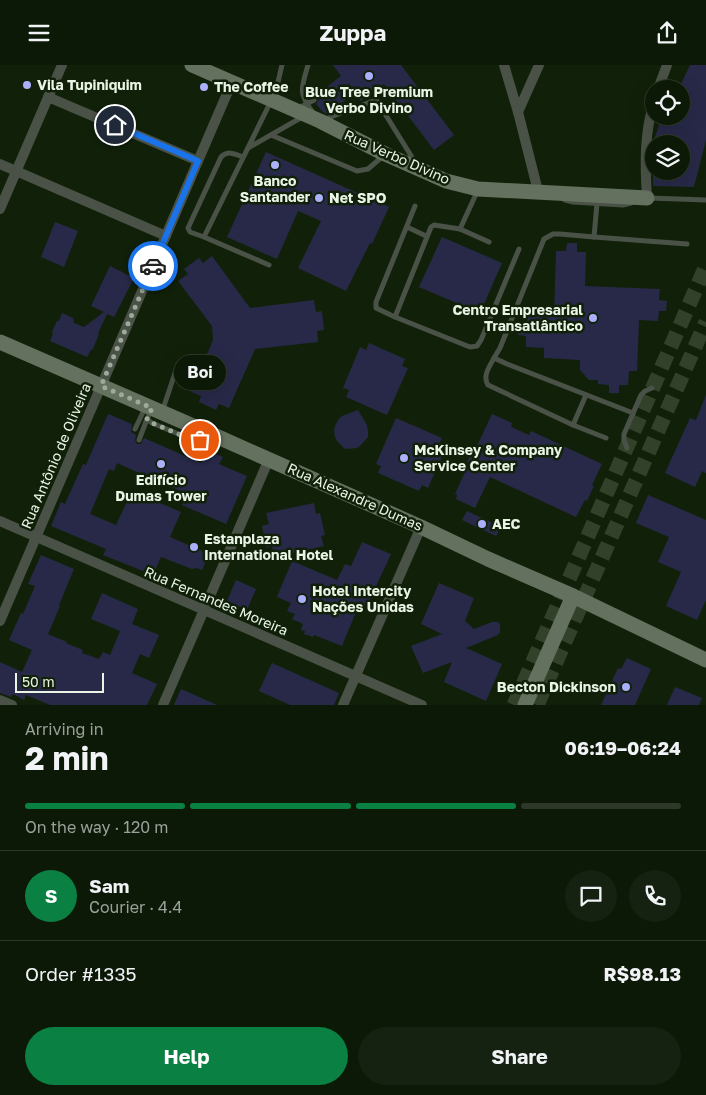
<!DOCTYPE html>
<html lang="en">
<head>
<meta charset="utf-8">
<style>
  body { margin:0; font-family:"Golos Text",sans-serif; background:#162211; color:#f1f3f6; height:100vh; display:flex; flex-direction:column; font-size:19px; white-space:nowrap }
  * { box-sizing:border-box; margin:0 }
  p { font-size:16px; color:#9aa09b }
  .icon { flex:none; width:28px; height:28px; fill:none; stroke:currentColor; stroke-width:2; stroke-linecap:round; stroke-linejoin:round }
  .map { position:relative; height:640px; overflow:hidden }
  .panel { display:flex; flex-direction:column; background:#0d1907; flex:1 }
  .panel>* { flex:none }
  .fabs { position:absolute; left:645px; top:15px; display:grid; gap:10px }
  .fabs a { display:grid; place-items:center; width:45px; height:45px; border-radius:50%; background:#0d1907; box-shadow:0 5px 20px #0002,0 0 0 1px #2d3828; font-size:25px }
  .scale { position:absolute; left:15px; bottom:12px; width:89px; box-sizing:border-box; padding-left:5px; border:2px solid #e9f4e5; border-top:0; font-size:14px; line-height:18px; white-space:nowrap; color:#e9f4e5; -webkit-text-stroke:4px #112109; paint-order:stroke }
  .pin { position:absolute; display:grid; place-items:center; width:42px; height:42px; color:#fff; margin:-21px; border:2px solid #fff; border-radius:50%; box-shadow:0 1px 5px #0007 }
  .courier { position:absolute; display:grid; place-items:center; width:50px; height:50px; margin:-25px; border:4px solid #1a73e8; border-radius:50%; background:#fff; color:#222; box-shadow:0 1px 6px #0007 }
  .bubble { position:absolute; height:35px; border-radius:18px; background:#0d1907; box-shadow:0 5px 20px #0002,0 0 0 1px #2d3828; font-size:16px; font-weight:700; line-height:35px; text-align:center }
  .head em { font-style:normal; font-weight:700 }
  .head div { display:flex; flex-direction:column-reverse }
  .head { display:flex; align-items:center; justify-content:space-between; height:85px; padding:0 25px }
  h1 { font-size:32px; font-weight:700; line-height:38px }
  .bar { display:grid; grid-template-columns:repeat(4,1fr); gap:8px 5px; align-content:center; height:60px; padding:0 25px }
  .bar i { height:6px; border-radius:4px; background:#2d3828 }
  .bar .on { background:#0b8043 }
  .bar p { grid-column:span 4 }
  .line { display:flex; align-items:center; gap:12px; padding:0 25px; border-top:1px solid #2d3828 }
  .line div { flex:1 }
  .round { display:grid; place-items:center; flex:none; width:52px; height:52px; border-radius:26px; background:#162211 }
  .action { display:flex; gap:10px; margin-top:auto; padding:10px 25px }
  .action a { flex:1; height:58px; border-radius:30px; background:#0b8043; color:#fff; font-size:20px; font-weight:700; line-height:58px; text-align:center }
  .action a+a { background:#162211; color:#f1f3f6 }
  header { display:flex; justify-content:space-between; align-items:center; height:65px; padding:0 25px; background:#0d1907; font-size:22px; font-weight:700 }
  .map>svg:first-child { display:block }
  .building { fill:#282948 }
  .lines { fill:none; stroke-linecap:round; stroke-linejoin:round }
  .secondary-tunnel { stroke:#31412a; stroke-width:15; stroke-dasharray:15 8; stroke-linecap:butt }
  .lane { stroke:#4a5247; stroke-width:5 }
  .street { stroke:#4a5247; stroke-width:10 }
  .secondary { stroke:#64715e; stroke-width:15 }
  .done { stroke:#9daa98; stroke-width:5; stroke-dasharray:0 9 }
  .route { stroke:#1a73e8; stroke-width:6 }
  .poi-dot { fill:#acaffb; stroke:#112109; stroke-width:2 }
  .labels { text-anchor:middle; stroke-width:5; stroke-linejoin:round; paint-order:stroke }
  .poi-label { font-size:14px; font-weight:bold; fill:#e9f4e5; stroke:#112109; text-anchor:start }
  .street-label { font-size:14px; fill:#e9f4e5; stroke:#112109 }
</style>
</head>
<body>
<header><svg class="icon" aria-label="menu" viewBox="0 0 24 24"><path d="M4 6h16M4 12h16M4 18h16"/></svg>Zuppa<svg class="icon" aria-label="share" viewBox="0 0 24 24"><path d="M12 15V3M7 8l5-5 5 5M5 13v7h14v-7"/></svg></header>
<div class="map">
<svg width="706" height="640" viewBox="0 0 706 640">
  <rect width="100%" height="100%" fill="#112109"/>
  <g class="building">
    <polygon points="333,0 401,0 454,70 434,85 384,19 362,35 361,36 354,28 331,47 327,49 323,47 316,39 318,35 315,31 341,11"/>
    <polygon points="690,0 706,0 706,75 694,122 653,121 653,106 681,106 681,79 653,79 654,75 662,51 681,51 681,19"/>
    <polygon points="266,87 389,142 372,179 370,178 346,226 298,203 321,156 298,146 277,194 227,172"/>
    <polygon points="55,157 78,166 64,202 41,192"/>
    <polygon points="442,172 502,198 480,248 419,222"/>
    <polygon points="567,178 577,178 577,187 586,187 585,221 660,224 659,235 667,236 666,246 659,246 658,256 639,255 637,306 629,306 628,320 619,320 619,328 609,328 609,320 598,319 598,315 589,315 580,305 580,295 544,293 544,283 526,282 526,271 518,270 519,260 527,260 527,251 554,252 556,186 566,186"/>
    <polygon points="212,191 250,243 314,235 316,247 322,246 324,265 317,266 318,277 255,284 229,343 219,339 216,345 199,337 201,331 191,327 213,275 212,261 178,216 188,209 184,204 199,193 203,198"/>
    <polygon points="110,201 134,213 114,252 107,249 98,268 99,269 93,284 91,285 87,292 50,276 53,269 52,267 57,256 59,256 62,248 73,253 74,258 84,262 104,247 91,241"/>
    <polygon points="369,278 405,294 402,301 408,303 387,350 346,332 349,325 343,323 360,282 366,285"/>
    <polygon points="706,330 706,408 702,406 695,422 665,408 690,353 696,355"/>
    <polygon points="358,345 367,360 368,366 368,372 361,380 357,383 345,384 337,376 335,372 334,366 335,361 338,355 342,351"/>
    <polygon points="108,349 132,359 131,367 136,370 135,375 137,379 141,379 144,373 201,398 207,385 223,392 219,399 247,411 226,459 182,440 187,429 117,398 114,406 109,404 90,449 116,460 132,426 181,447 170,472 202,486 202,488 208,491 202,505 196,503 192,504 161,492 153,510 103,490 106,484 51,461 61,437 65,439 83,399 86,400"/>
    <polygon points="492,349 512,358 511,362 529,370 531,366 602,399 592,420 594,421 587,436 585,435 576,452 490,412 475,443 456,434 457,430 455,429 469,398 467,397 471,389 470,380 476,383"/>
    <polygon points="396,353 442,373 439,379 446,382 428,423 422,420 419,426 378,408 381,401 376,399"/>
    <polygon points="648,430 706,455 706,535 697,555 666,541 681,507 658,497 669,472 636,458"/>
    <polygon points="314,438 316,449 320,448 325,470 321,471 324,481 274,492 272,481 266,483 262,461 269,459 266,448"/>
    <polygon points="467,446 501,462 496,471 462,455"/>
    <polygon points="362,477 391,489 365,545 358,542 342,581 314,570 313,572 304,569 305,566 301,565 303,559 292,554 295,549 287,546 291,538 277,532 292,496 337,515 345,499 351,501"/>
    <polygon points="41,490 74,504 59,540 60,541 48,569 67,577 66,578 83,585 82,588 99,594 103,587 110,590 120,566 91,554 102,528 138,544 132,559 159,570 149,593 140,589 132,608 157,619 147,640 50,640 26,630 24,635 13,629 11,632 0,628 0,597 22,607 32,585 9,575 21,548 23,549 35,521 28,519"/>
    <polygon points="236,515 256,524 247,545 227,536"/>
    <polygon points="439,518 474,533 465,556 474,564 492,557 498,557 500,560 500,567 498,570 466,583 502,599 486,636 444,617 452,597 423,608 411,581 442,569 421,559"/>
    <polygon points="627,593 651,604 635,640 601,640 618,603 621,604"/>
    <polygon points="272,598 339,628 334,640 290,640 259,626"/>
    <polygon points="675,622 702,633 699,640 667,640"/>
    <polygon points="181,624 217,640 174,640"/>
  </g>
  <g class="lines">
    <g class="secondary-tunnel">
      <polyline points="514,640 706,201"/>
      <polyline points="537,640 706,257"/>
    </g>
    <g class="lane">
      <path d="M308 0C301 24 298 28 314 49"/>
      <polyline points="297,44 314,35"/>
      <polyline points="323,55 373,36 377,36 415,97"/>
      <polyline points="271,70 357,106 368,104 383,91"/>
      <polyline points="248,83 304,51"/>
      <polyline points="477,127 460,164 489,177"/>
      <polyline points="649,133 706,135"/>
      <polyline points="565,135 573,137 623,140 631,138"/>
      <polyline points="597,138 594,172 687,179"/>
      <polyline points="407,162 426,171"/>
      <polyline points="460,164 434,160 431,162 395,252 470,282 477,281 481,275 519,184"/>
      <path d="M204 172 190 167 188 163 221 92C228 85 235 89 243 92"/>
      <polyline points="594,172 560,169 553,169 544,174 500,283 494,293 507,299 633,348"/>
      <polyline points="269,200 204,172 272,34 278,17 282,0"/>
      <polyline points="395,252 376,243 376,237 415,141"/>
      <path d="M494 293C490 301 482 311 488 320L573 360"/>
      <polyline points="586,330 573,360 606,373"/>
      <polyline points="152,344 147,354 152,358 193,375 200,375 206,370"/>
      <polyline points="162,347 178,299"/>
      <polyline points="135,364 146,341"/>
      <polyline points="139,375 147,354"/>
      <polyline points="627,383 624,375 624,369 641,330 645,326 652,323"/>
    </g>
    <g class="street">
      <polyline points="504,0 518,47 538,126"/>
      <polyline points="658,24 667,0"/>
      <polyline points="48,32 198,96"/>
      <polyline points="518,47 539,0"/>
      <polyline points="0,99 166,171"/>
      <path d="M647 133C645 100 644 69 654 37"/>
      <polyline points="0,144 62,0"/>
      <polyline points="0,456 422,640"/>
      <polyline points="0,556 232,17"/>
      <polyline points="0,635 12,640"/>
      <polyline points="163,640 269,394"/>
      <polyline points="343,640 421,462"/>
    </g>
    <g class="secondary">
      <polyline points="192,0 320,56 385,89 446,116 478,124 647,133"/>
      <polyline points="0,277 209,368 421,462 488,494 573,531 706,595"/>
      <polyline points="525,640 573,531"/>
    </g>
  </g>
  <g class="lines">
    <polyline class="done" points="153,201 101,321 152,343 147,354 152,358 193,375 200,375"/>
    <polyline class="route" points="115,60 198,96 153,201"/>
  </g>
  <g class="poi-dot">
    <circle cx="369" cy="11" r="5"/>
    <circle cx="27" cy="20" r="5"/>
    <circle cx="204" cy="22" r="5"/>
    <circle cx="275" cy="100" r="5"/>
    <circle cx="319" cy="133" r="5"/>
    <circle cx="593" cy="253" r="5"/>
    <circle cx="404" cy="393" r="5"/>
    <circle cx="161" cy="399" r="5"/>
    <circle cx="482" cy="459" r="5"/>
    <circle cx="194" cy="482" r="5"/>
    <circle cx="302" cy="534" r="5"/>
    <circle cx="626" cy="622" r="5"/>
  </g>
  <g class="labels">
    <g class="poi-label">
      <text x="37" y="25">Vila Tupiniquim</text>
      <text x="214" y="27">The Coffee</text>
      <text x="369" y="32" text-anchor="middle">Blue Tree Premium<tspan x="369" dy="16">Verbo Divino</tspan></text>
      <text x="275" y="121" text-anchor="middle">Banco<tspan x="275" dy="16">Santander</tspan></text>
      <text x="329" y="138">Net SPO</text>
      <text x="583" y="250" text-anchor="end">Centro Empresarial<tspan x="583" dy="16">Transatlântico</tspan></text>
      <text x="414" y="390">McKinsey &amp; Company<tspan x="414" dy="16">Service Center</tspan></text>
      <text x="161" y="420" text-anchor="middle">Edifício<tspan x="161" dy="16">Dumas Tower</tspan></text>
      <text x="492" y="464">AEC</text>
      <text x="204" y="479">Estanplaza<tspan x="204" dy="16">International Hotel</tspan></text>
      <text x="312" y="531">Hotel Intercity<tspan x="312" dy="16">Nações Unidas</tspan></text>
      <text x="616" y="627" text-anchor="end">Becton Dickinson</text>
    </g>
    <g class="street-label">
      <text transform="translate(397 92) rotate(24)" y="5">Rua Verbo Divino</text>
      <text transform="translate(56 391) rotate(-67)" y="5">Rua Antônio de Oliveira</text>
      <text transform="translate(355 432) rotate(24)" y="5">Rua Alexandre Dumas</text>
      <text transform="translate(216 536) rotate(23)" y="5">Rua Fernandes Moreira</text>
    </g>
  </g>
</svg>
<div class="fabs">
<a><svg class="icon" aria-label="locate" viewBox="0 0 24 24"><circle cx="12" cy="12" r="6"/><path d="M12 2v4M12 18v4M2 12h4M18 12h4"/></svg></a>
<a><svg class="icon" aria-label="layers" viewBox="0 0 24 24"><path d="M12 4l9 5-9 5-9-5zM3 14l9 5 9-5"/></svg></a>
</div>
<div class="scale">50 m</div>
<div class="pin" style="left:200px;top:375px;background:#ea580c"><svg class="icon" aria-label="bag" viewBox="0 0 24 24"><path d="M5 8h14l-1 12H6zM9 8a3 3 0 0 1 6 0"/></svg></div>
<div class="pin" style="left:115px;top:60px;background:#1f2937"><svg class="icon" aria-label="home" viewBox="0 0 24 24"><path d="M3 11l9-7 9 7M6 9v11h12V9"/></svg></div>
<div class="courier" style="left:153px;top:201px"><svg class="icon" aria-label="car" viewBox="0 0 24 24"><path d="M5 17H2v-5l4-1 3-4h7l3 4 3 1v5h-3M9 17h6M6 11h13"/><circle cx="7" cy="17" r="2"/><circle cx="17" cy="17" r="2"/></svg></div>
<div class="bubble" style="left:174px;top:290px;width:52px">Boi</div>
</div>
<section class="panel">
<div class="head"><div><h1>2 min</h1><p>Arriving in</p></div><em>06:19–06:24</em></div>
<div class="bar"><i class="on"></i><i class="on"></i><i class="on"></i><i></i><p>On the way · 120 m</p></div>
<div class="line" style="height:90px"><b class="round" style="background:#0b8043;color:#fff">S</b><div><b>Sam</b><p>Courier · 4.4</p></div><a class="round"><svg class="icon" aria-label="chat" viewBox="0 0 24 24"><path d="M4 5h16v11H9l-5 4z"/></svg></a><a class="round"><svg class="icon" aria-label="phone" viewBox="0 0 24 24"><path d="M5 4h4l2 5-3 2q2 4 5 5l2-3 5 2v4C11 20 4 13 5 4z"/></svg></a></div>
<div class="line" style="height:65px"><div>Order #1335</div><b>R$98.13</b></div>
<div class="action"><a>Help</a><a>Share</a></div>
</section>
</body>
</html>
